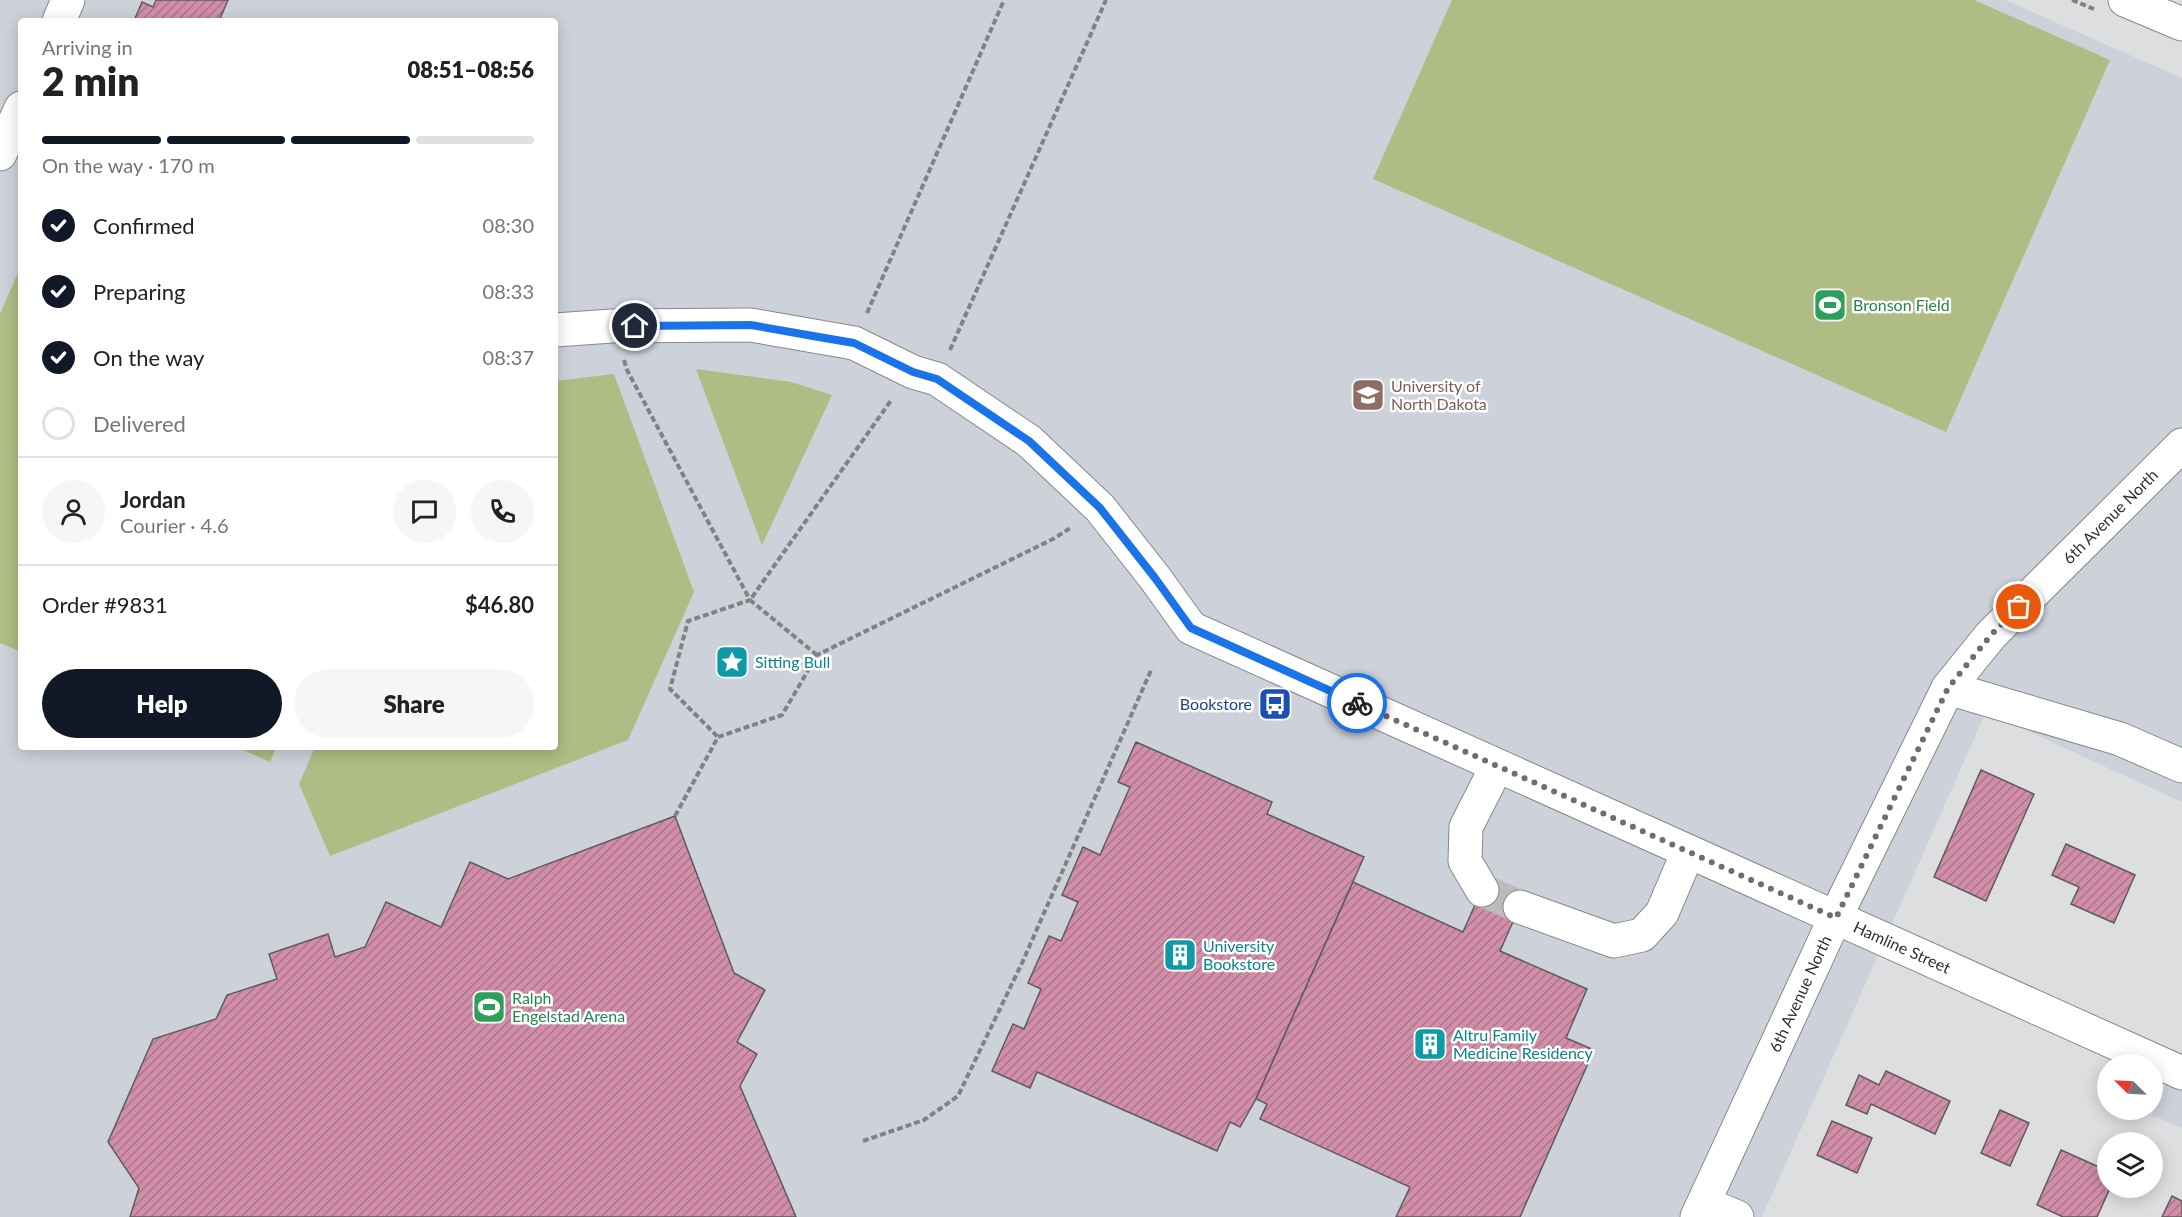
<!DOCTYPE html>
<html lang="en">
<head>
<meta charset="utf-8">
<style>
  body { margin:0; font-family:Lato,sans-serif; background:#f6f6f6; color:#222; height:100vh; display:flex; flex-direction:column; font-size:22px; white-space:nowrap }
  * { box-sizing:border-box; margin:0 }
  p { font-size:20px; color:#767676 }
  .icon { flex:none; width:33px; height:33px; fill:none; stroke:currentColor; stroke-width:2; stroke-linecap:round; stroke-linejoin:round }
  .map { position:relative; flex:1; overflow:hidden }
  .side { position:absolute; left:18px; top:18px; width:540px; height:732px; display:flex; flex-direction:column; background:#fff; border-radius:6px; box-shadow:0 3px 15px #0003 }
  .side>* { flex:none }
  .needle { width:39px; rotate:294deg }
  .buttons { position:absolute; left:2097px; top:1054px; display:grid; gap:12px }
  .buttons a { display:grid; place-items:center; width:66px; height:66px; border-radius:50%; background:#fff; box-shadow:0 3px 15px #0003; font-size:30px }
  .pin { position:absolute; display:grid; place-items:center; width:51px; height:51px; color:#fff; margin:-26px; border:3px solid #fff; border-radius:50%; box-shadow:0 2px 6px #0007 }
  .courier { position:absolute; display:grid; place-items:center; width:60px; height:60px; margin:-30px; border:4px solid #1a73e8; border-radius:50%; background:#fff; color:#222; box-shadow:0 2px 8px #0007 }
  .summary em { font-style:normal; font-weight:800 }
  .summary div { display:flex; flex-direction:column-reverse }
  .summary { display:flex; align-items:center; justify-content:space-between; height:102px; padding:0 24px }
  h1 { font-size:39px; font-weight:800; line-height:45px }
  .bar { display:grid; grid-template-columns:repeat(4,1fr); gap:9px 6px; align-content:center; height:72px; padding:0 24px }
  .bar i { height:8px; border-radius:4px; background:#e0e0e0 }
  .bar .active { background:#111827 }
  .bar p { grid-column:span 4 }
  .line { display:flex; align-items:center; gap:15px; padding:0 24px; border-top:2px solid #e0e0e0 }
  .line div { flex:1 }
  .round { display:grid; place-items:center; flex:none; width:63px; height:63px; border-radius:32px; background:#f6f6f6 }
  ol { padding:0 24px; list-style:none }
  li { display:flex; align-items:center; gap:18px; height:66px }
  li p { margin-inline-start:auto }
  li .icon { padding:6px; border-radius:50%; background:#111827; color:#fff; stroke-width:4 }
  li:last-child { color:#767676 }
  li i { width:33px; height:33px; border:3px solid #e0e0e0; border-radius:50% }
  .button { display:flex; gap:12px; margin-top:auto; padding:12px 24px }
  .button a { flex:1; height:69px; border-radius:36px; background:#111827; color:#fff; font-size:24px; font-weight:800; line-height:69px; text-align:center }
  .button a+a { background:#f6f6f6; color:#222 }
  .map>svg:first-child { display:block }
  .built { fill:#cdd1d9; fill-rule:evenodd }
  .grass { fill:#afbc83 }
  .building { fill:url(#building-hatch); stroke:#5d5c5d; stroke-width:1.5 }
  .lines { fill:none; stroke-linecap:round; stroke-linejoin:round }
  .minor-tunnel { stroke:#bbbbbc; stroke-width:33; stroke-dasharray:33 16; stroke-linecap:butt }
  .minor-casing { stroke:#88888a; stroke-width:35 }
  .major-casing { stroke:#88888a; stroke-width:35 }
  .path { stroke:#818283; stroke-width:4; stroke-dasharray:6 3; stroke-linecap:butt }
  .minor { stroke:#fff; stroke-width:33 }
  .major { stroke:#fff; stroke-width:33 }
  .done { stroke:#6d6e6f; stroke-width:6; stroke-dasharray:0 10.8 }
  .route { stroke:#1a73e8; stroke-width:8 }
  .labels { text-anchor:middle; stroke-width:5; stroke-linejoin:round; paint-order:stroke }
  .leisure-label { font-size:16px; fill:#27864d; stroke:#fff; text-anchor:start }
  .education-label { font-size:16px; fill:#785e54; stroke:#fff; text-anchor:start }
  .street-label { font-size:16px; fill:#313132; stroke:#fff }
  .culture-label { font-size:16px; fill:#0d838f; stroke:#fff; text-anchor:start }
  .transit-label { font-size:16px; fill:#164399; stroke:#fff; text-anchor:end }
</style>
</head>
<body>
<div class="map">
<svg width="2182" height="1217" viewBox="0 0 2182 1217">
  <defs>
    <pattern id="building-hatch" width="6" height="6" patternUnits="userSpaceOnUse" patternTransform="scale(1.5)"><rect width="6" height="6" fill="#d28ea9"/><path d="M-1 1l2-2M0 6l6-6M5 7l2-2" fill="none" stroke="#ab758a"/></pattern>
  </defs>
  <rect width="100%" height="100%" fill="#dddedf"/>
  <g class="built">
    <path d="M0 0H2005L2182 78V802L1986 712 1762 1217H0ZM21 21H555V747H21Z"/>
    <polygon points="2182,1050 2182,1128 2152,1115"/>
  </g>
  <g class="grass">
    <polygon points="1452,0 1974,0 2110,60 1946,432 1373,179"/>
    <polygon points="21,266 21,652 0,643 0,314"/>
    <polygon points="696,369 791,382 832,395 762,545"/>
    <polygon points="614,374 694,592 628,740 330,856 299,784 315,747 555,747 555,381"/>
    <polygon points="237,747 276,747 270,762"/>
  </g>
  <g class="building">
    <polygon points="156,0 228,0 219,21 134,21 142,2 153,7"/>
    <polygon points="1136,742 1272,802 1267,814 1364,857 1256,1099 1240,1127 1230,1122 1217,1151 1037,1072 1030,1088 992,1071 1013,1024 1024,1029 1041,989 1028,983 1049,936 1061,941 1078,902 1062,895 1083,847 1100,855 1130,787 1118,782"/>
    <polygon points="1981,770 2034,794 1986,901 1934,877"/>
    <polygon points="675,816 734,973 765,990 737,1042 757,1054 740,1086 796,1217 130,1217 139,1188 108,1142 153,1039 216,1019 227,995 277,979 269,954 328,934 335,957 365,947 386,902 441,927 470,862 508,879"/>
    <polygon points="2066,844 2135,875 2114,923 2071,904 2079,887 2052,875"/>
    <polygon points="1486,880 1524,897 1500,951 1587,989 1566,1038 1594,1050 1520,1217 1396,1217 1410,1187 1260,1119 1267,1104 1256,1099 1353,882 1463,932"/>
    <polygon points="1886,1071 1950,1101 1935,1134 1871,1104 1867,1114 1846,1105 1859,1075 1879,1085"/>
    <polygon points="2000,1110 2029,1123 2010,1166 1981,1153"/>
    <polygon points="1832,1121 1872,1138 1857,1173 1817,1155"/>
    <polygon points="2061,1150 2108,1171 2108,1188 2110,1188 2097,1217 2063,1217 2037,1205"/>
    <polygon points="2172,1196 2182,1201 2182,1217 2162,1217"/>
  </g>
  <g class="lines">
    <polyline class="minor-tunnel" points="1482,890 1520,907"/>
    <g class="minor-casing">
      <g id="minor">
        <polyline points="59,21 68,0"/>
        <polyline points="0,154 21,108"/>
        <path id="s1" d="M555 330 612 326 751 325 854 343 913 372 937 379 1029 441 1100 508 1155 578 1191 628 2182 1073"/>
        <polyline points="1948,688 2120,739 2182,766"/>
        <polyline points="1482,890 1465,861 1466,827 1497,766"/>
        <polyline points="1520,907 1614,941 1642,935 1662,913 1688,852"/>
        <polyline points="1704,1203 1737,1217"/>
        <path id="s2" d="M1697 1217 1835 918 1948 688 1991 635 2182 445"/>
      </g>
    </g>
    <g class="major-casing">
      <polyline id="major" points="2125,0 2182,24"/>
    </g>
    <g class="path">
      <polyline points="2072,0 2094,9"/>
      <polyline points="867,313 1004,0"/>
      <polyline points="950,350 1106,0"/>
      <polyline points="624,360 627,370 750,600 688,621 670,689 718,737"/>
      <polyline points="817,655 750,600 892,399"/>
      <polyline points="675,816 718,737 782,715 817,655 1053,539 1072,527"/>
      <polyline points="863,1141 924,1120 958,1096 1022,963 1152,668"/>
    </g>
    <use href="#minor" class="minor"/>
    <use href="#major" class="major"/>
  </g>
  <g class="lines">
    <polyline class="done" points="1357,703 1836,918 1948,688 1991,635 2019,607"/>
    <polyline class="route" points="635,326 751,325 813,336 854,343 913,372 937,379 1029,441 1100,508 1155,578 1191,628 1357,703"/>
  </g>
  <defs>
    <g id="stadium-square" transform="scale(1.725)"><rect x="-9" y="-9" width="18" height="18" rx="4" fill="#2e9e5b" stroke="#fff"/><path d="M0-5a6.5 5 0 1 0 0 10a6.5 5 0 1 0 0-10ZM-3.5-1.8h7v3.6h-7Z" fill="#fff"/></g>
    <g id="university-square" transform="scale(1.725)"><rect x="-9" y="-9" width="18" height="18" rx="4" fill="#8d6e63" stroke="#fff"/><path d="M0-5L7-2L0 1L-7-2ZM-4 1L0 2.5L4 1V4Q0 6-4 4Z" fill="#fff"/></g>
    <g id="sight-square" transform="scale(1.725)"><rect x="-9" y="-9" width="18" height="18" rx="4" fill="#0f9aa8" stroke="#fff"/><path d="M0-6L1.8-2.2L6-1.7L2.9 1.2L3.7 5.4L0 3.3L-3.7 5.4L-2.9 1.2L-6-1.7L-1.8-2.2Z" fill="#fff"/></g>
    <g id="bus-square" transform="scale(1.725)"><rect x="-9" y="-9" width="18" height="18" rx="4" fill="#1a4fb4" stroke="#fff"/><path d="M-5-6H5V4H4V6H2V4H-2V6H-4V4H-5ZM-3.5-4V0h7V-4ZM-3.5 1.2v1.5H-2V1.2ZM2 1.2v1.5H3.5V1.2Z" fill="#fff"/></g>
    <g id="building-square" transform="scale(1.725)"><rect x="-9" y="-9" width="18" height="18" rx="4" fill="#0f9aa8" stroke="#fff"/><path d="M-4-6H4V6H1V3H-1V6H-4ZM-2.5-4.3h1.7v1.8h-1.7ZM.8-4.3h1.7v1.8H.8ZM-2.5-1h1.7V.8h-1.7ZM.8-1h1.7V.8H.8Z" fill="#fff"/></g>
  </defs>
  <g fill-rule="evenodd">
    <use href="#stadium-square" x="1830" y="305"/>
    <use href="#university-square" x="1368" y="395"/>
    <use href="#sight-square" x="732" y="662"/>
    <use href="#bus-square" x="1275" y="704"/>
    <use href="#building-square" x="1180" y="955"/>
    <use href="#stadium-square" x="489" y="1007"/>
    <use href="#building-square" x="1430" y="1044"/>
  </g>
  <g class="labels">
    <g class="leisure-label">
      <text x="1853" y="311">Bronson Field</text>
      <text x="512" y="1004">Ralph<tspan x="512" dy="18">Engelstad Arena</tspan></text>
    </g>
    <g class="education-label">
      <text x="1391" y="392">University of<tspan x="1391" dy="18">North Dakota</tspan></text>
    </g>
    <g class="street-label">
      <text dy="6" stroke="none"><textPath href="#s2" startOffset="822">6th Avenue North</textPath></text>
      <text dy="6" stroke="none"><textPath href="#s1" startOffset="1530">Hamline Street</textPath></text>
      <text dy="6" stroke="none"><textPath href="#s2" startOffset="246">6th Avenue North</textPath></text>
    </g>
    <g class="culture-label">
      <text x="755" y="668">Sitting Bull</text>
      <text x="1203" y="952">University<tspan x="1203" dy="18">Bookstore</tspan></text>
      <text x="1453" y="1041">Altru Family<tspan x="1453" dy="18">Medicine Residency</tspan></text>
    </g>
    <g class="transit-label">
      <text x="1252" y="710">Bookstore</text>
    </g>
  </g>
</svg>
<div class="buttons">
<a><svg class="needle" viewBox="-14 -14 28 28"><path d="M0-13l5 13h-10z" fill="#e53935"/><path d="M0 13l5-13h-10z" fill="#767676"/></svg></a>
<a><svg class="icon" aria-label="layers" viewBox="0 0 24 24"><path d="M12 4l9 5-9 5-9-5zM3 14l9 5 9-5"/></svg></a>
</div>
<div class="pin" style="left:2019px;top:607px;background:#ea580c"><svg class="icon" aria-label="bag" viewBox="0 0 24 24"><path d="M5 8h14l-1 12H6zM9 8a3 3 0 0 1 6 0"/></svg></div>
<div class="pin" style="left:635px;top:326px;background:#1f2937"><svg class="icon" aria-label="home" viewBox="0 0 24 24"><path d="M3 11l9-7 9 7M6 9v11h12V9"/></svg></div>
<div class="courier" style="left:1357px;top:703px"><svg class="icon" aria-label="bike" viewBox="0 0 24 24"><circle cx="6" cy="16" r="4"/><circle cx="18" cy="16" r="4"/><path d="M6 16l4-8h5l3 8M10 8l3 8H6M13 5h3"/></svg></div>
<section class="side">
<div class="summary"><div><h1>2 min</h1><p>Arriving in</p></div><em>08:51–08:56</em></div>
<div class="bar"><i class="active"></i><i class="active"></i><i class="active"></i><i></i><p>On the way · 170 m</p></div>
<ol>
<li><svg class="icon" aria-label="check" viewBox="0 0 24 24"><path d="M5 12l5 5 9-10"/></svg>Confirmed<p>08:30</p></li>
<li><svg class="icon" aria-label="check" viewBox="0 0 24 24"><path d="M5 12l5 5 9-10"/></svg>Preparing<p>08:33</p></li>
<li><svg class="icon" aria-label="check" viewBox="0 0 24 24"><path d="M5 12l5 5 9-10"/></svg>On the way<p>08:37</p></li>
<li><i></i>Delivered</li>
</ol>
<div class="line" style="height:108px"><a class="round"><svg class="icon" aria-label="person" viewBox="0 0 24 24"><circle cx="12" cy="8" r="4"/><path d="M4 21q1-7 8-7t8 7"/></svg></a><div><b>Jordan</b><p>Courier · 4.6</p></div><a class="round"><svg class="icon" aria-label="chat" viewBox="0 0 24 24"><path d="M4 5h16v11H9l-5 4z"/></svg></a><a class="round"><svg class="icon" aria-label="phone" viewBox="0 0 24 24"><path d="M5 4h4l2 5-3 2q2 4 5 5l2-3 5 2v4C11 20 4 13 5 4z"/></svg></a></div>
<div class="line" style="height:78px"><div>Order #9831</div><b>$46.80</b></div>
<div class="button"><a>Help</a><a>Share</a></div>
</section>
</div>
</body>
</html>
